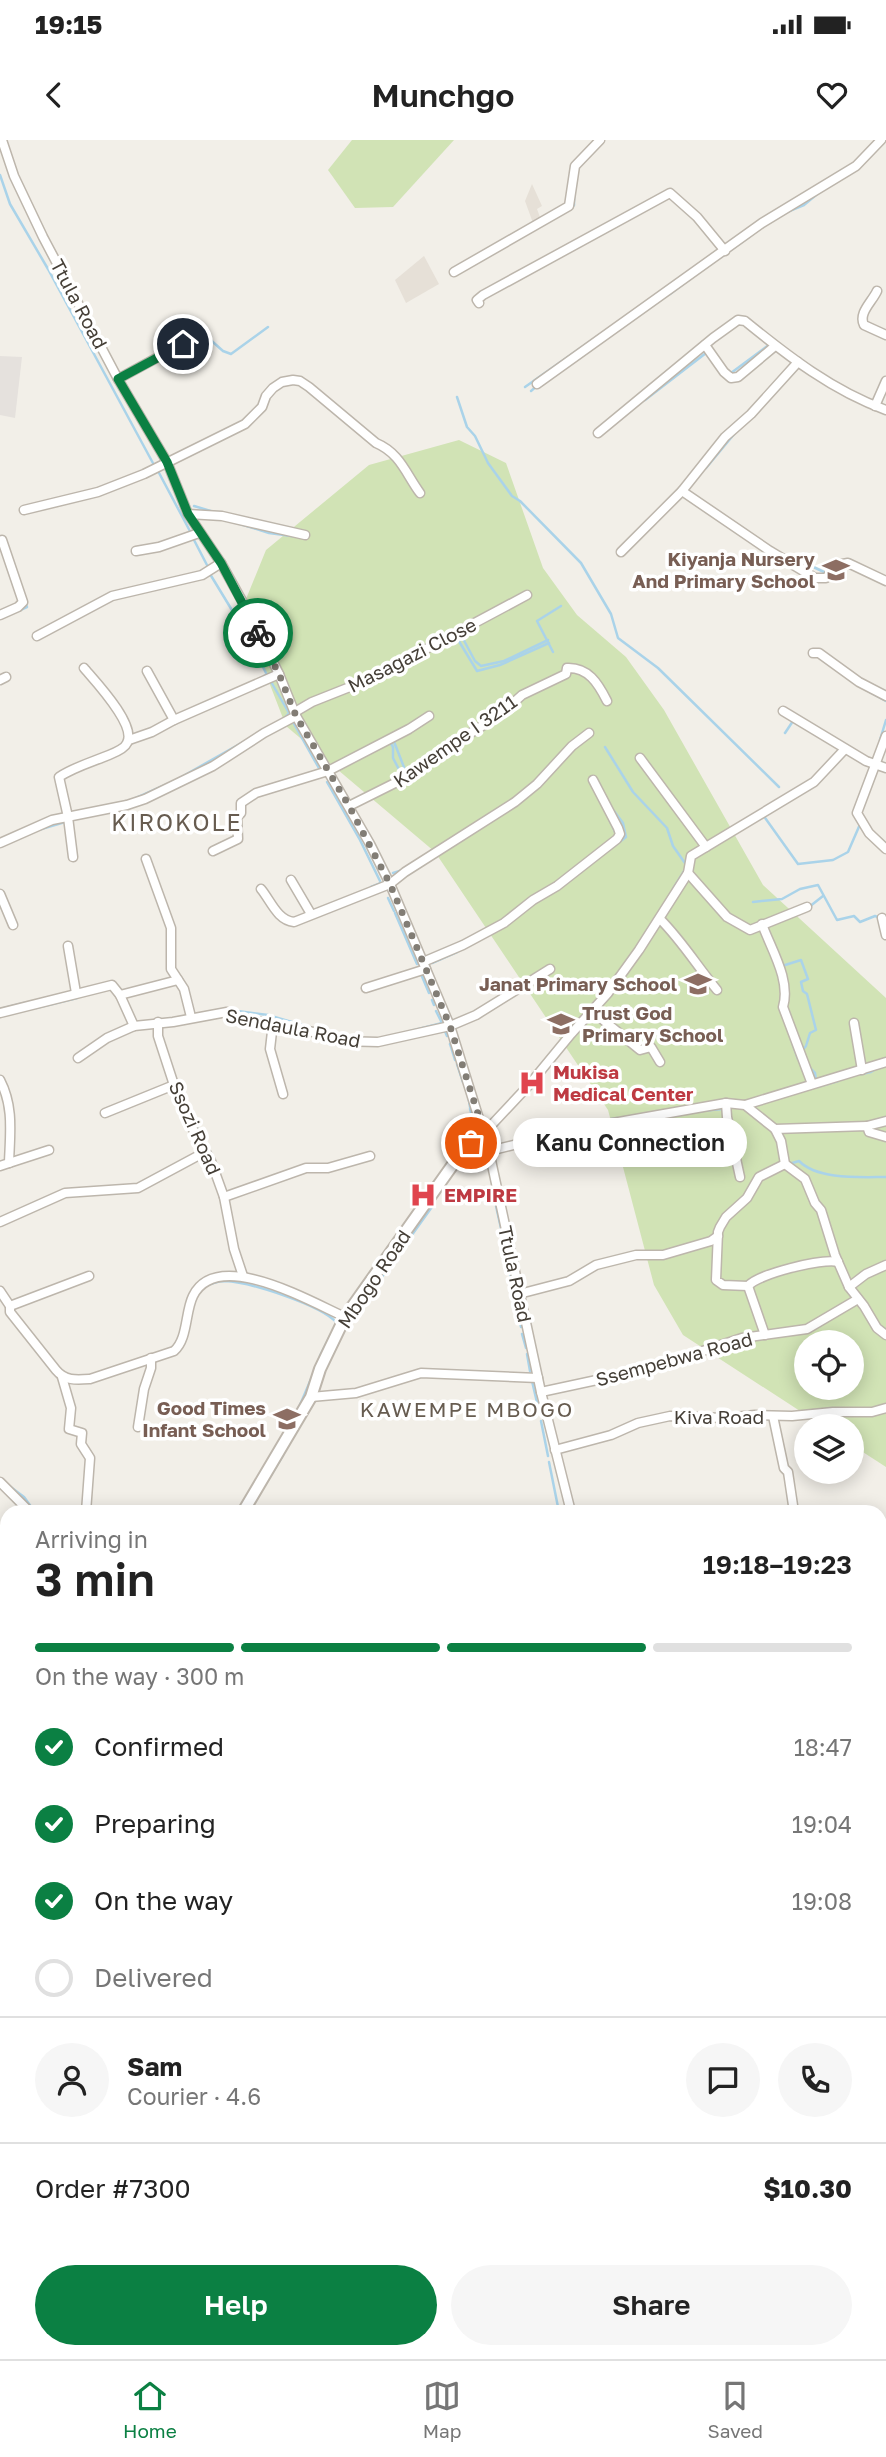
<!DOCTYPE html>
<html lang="en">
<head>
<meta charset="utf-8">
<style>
  body { margin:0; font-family:"Golos Text",sans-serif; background:#f6f6f6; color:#222; height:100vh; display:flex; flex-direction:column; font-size:26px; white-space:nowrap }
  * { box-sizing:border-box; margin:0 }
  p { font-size:23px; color:#767676 }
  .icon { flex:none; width:38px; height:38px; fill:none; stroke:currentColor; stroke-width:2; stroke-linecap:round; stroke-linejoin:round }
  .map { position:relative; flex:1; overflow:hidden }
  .side { position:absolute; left:0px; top:1365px; width:887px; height:854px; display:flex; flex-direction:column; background:#fff; border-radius:21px 21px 0 0; box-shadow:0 4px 18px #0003 }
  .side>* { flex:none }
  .buttons { position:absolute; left:794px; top:1190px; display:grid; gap:14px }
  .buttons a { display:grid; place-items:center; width:70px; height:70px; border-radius:50%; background:#fff; box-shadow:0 4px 18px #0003; font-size:35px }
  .pin { position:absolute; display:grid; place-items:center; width:60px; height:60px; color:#fff; margin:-30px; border:4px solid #fff; border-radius:50%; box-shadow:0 2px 7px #0007 }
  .courier { position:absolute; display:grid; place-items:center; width:70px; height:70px; margin:-35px; border:5px solid #0b8043; border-radius:50%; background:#fff; color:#222; box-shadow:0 2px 9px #0007 }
  .bubble { position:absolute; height:49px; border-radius:24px; background:#fff; box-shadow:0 4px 18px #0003; font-size:23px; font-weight:600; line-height:49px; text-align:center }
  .headline em { font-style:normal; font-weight:600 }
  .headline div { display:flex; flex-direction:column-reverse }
  .headline { display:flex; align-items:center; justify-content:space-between; height:119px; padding:0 35px }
  h1 { font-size:46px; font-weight:600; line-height:52px }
  .bar { display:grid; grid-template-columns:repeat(4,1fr); gap:10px 7px; align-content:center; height:84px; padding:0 35px }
  .bar i { height:9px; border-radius:5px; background:#e0e0e0 }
  .bar .active { background:#0b8043 }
  .bar p { grid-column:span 4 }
  .line { display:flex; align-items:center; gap:18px; padding:0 35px; border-top:2px solid #e0e0e0 }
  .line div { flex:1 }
  .round { display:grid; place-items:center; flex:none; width:74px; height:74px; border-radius:37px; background:#f6f6f6 }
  ol { padding:0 35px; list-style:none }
  li { display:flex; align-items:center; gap:21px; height:77px }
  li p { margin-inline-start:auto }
  li .icon { padding:7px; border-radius:50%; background:#0b8043; color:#fff; stroke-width:4 }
  li:last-child { color:#767676 }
  li i { width:38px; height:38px; border:4px solid #e0e0e0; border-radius:50% }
  .primary-button { display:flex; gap:14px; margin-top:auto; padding:14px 35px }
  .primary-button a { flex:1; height:80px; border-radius:42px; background:#0b8043; color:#fff; font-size:28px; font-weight:600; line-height:80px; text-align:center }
  .primary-button a+a { background:#f6f6f6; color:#222 }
  .status { display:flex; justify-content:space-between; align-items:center; height:49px; padding:0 35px; background:#fff; direction:ltr }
  .status svg { height:19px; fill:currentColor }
  header { display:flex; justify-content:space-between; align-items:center; height:91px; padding:0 35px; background:#fff; font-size:32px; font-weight:600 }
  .menu { display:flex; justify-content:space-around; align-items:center; height:98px; border-top:2px solid #e0e0e0; background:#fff; font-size:19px; color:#767676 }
  .menu a { display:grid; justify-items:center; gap:4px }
  .menu .active { color:#0b8043 }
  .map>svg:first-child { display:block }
  .residential { fill:#e6e0d7 }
  .industrial { fill:#e5e1dd }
  .education { fill:#eae3d3 }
  .green { fill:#d1e3b5; fill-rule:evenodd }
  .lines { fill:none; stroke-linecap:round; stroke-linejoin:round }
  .stream { stroke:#aad3e9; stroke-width:2.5 }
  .minor-casing { stroke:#bdb6ac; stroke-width:11 }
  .tertiary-casing { stroke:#bdb6ac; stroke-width:14 }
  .minor { stroke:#fff; stroke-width:8 }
  .tertiary { stroke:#fff; stroke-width:10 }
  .done { stroke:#827d75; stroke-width:7; stroke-dasharray:0 12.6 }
  .route { stroke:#0b8043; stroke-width:9 }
  .labels { text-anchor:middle; stroke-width:7; stroke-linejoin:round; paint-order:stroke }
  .street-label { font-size:19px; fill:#453f37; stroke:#fff }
  .education-label { font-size:19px; font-weight:bold; fill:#785e54; stroke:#fff; text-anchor:end }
  .health-label { font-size:19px; font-weight:bold; fill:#be3a42; stroke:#fff; text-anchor:start }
  .neighbourhood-label { font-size:21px; letter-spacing:2px; fill:#675c50; stroke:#fff }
  .quarter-label { font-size:23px; letter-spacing:2px; fill:#675c50; stroke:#fff }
</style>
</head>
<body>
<div class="status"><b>19:15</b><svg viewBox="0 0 49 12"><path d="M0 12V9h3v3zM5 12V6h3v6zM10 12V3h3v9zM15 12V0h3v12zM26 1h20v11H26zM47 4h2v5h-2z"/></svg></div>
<header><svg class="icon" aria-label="back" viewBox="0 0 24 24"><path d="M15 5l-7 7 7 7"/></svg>Munchgo<svg class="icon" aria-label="heart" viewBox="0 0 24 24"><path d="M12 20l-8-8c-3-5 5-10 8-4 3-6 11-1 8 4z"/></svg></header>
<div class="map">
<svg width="886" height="2219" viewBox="0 0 886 2219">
  <rect width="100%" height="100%" fill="#f2efe8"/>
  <g class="residential">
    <polygon points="532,44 542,66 537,69 541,80 533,83 525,61"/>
    <polygon points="424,116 439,144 406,163 395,140"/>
  </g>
  <polygon class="industrial" points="0,216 22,217 15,278 0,275"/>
  <polygon class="education" points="1,2048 7,2052 7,2116 5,2118 0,2117"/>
  <g class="green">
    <polygon points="352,0 454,0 393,67 355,68 328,30"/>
    <path d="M459 300 506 323 543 428 577 475 626 517 664 570 763 745 886 858V1327L852 1305V1286H823L683 1195 654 1145 608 970 435 712 286 586 246 483V459L266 410 369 325ZM807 1202H852V1248H807Z"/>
    <polygon points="0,2178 7,2182 7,2212 62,2212 76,2219 0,2219"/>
    <rect x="195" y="2212" width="65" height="7"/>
  </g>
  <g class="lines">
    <g class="stream">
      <polyline points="571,30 573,23 585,11"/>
      <polyline points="0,35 10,64 48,129 154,325"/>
      <polyline points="571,68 574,65 574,55"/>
      <polyline points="787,72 804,65 822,50"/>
      <polyline points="721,117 749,97"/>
      <polyline points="704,129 715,121"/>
      <polyline points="670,154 687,141"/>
      <polyline points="205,195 223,211 231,214 268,187"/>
      <polyline points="731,233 770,204"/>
      <polyline points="525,247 602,193"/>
      <polyline points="531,251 538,245"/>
      <polyline points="457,257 467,287 475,296 488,323 512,356 520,361 581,423 611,474 618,498 658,528 779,647"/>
      <polyline points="645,260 706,213"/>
      <polyline points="706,328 735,293"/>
      <polyline points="158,331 191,393"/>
      <polyline points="194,366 214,372"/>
      <polyline points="237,383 269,393 299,397"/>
      <polyline points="194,400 208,427"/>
      <polyline points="796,422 805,423 826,433"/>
      <polyline points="210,434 241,485"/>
      <polyline points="18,471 27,467 25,462"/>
      <polyline points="245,493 249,501"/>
      <polyline points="461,495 475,521 481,526 504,521 548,500"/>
      <polyline points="457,498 477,531 500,525 549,503"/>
      <polyline points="433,510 452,501 464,493"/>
      <polyline points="255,511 267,535 264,536"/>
      <polyline points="553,512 537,481 561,466"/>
      <polyline points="270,540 289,573 284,579"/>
      <polyline points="859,546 886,561"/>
      <polyline points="293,582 320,630"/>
      <polyline points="785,593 793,581"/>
      <polyline points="393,599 407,635"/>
      <polyline points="880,600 886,580"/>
      <polyline points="390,602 393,607 393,618 403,637"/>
      <polyline points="605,607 633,652 667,688 673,706 687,726"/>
      <polyline points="178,639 245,601"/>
      <polyline points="327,642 360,700 380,741"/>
      <polyline points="136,658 172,642"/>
      <polyline points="763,675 798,724 833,720 848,712 861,682"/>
      <polyline points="85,677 130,668"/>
      <polyline points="610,681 616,694"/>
      <polyline points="38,690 65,682"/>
      <polyline points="613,707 626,697 623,683 614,671"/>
      <polyline points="419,727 478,690"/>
      <polyline points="393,733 403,730"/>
      <polyline points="564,745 583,730"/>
      <polyline points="371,747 381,743"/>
      <polyline points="673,749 686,728"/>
      <polyline points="388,758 394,771"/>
      <polyline points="753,762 782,759 800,749 818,745 837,780 854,776 860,782 875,776 881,778"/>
      <polyline points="809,767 823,756"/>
      <polyline points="395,773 417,824"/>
      <polyline points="432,823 457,812"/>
      <polyline points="782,826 801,820 808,839 801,842 803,851 807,854 816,890 810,893 806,906 802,911"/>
      <polyline points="421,834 429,853"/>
      <polyline points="432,860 434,865"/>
      <polyline points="36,868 77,858"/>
      <polyline points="0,869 24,863"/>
      <polyline points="230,870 268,875 312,888"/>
      <polyline points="444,889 447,896"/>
      <polyline points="407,892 442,883 436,871"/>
      <polyline points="791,899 798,919"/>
      <polyline points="450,904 455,920"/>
      <polyline points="342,905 370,905"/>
      <polyline points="457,924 463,942"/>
      <polyline points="808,926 815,933 816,940"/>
      <polyline points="861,934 871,932 877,928"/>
      <polyline points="817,947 838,941"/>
      <polyline points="468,954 470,967"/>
      <polyline points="183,957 199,992"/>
      <polyline points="701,971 722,969"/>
      <polyline points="592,983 617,978"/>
      <polyline points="801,985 829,984"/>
      <polyline points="517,1000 531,997"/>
      <polyline points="464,1006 476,989 470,969"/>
      <path d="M789 1024 799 1021C818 1040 860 1037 886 1037"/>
      <polyline points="496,1066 507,1115"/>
      <polyline points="508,1121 514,1153"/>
      <path d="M204 1147C210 1144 218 1141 225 1141 250 1142 321 1165 337 1183"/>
      <polyline points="515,1160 521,1187"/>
      <polyline points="344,1190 434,1064"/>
      <polyline points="522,1194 526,1208"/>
      <polyline points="527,1214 530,1231"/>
      <polyline points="320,1216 331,1194"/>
      <polyline points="532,1241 539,1271"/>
      <polyline points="300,1265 314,1232"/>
      <polyline points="541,1281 548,1316"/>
      <polyline points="549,1322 559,1372"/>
      <polyline points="8,1345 24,1357 35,1372"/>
      <polyline points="265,1345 283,1315"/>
      <polyline points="0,1956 7,1960"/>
      <polyline points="640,2212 641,2219"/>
      <polyline points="97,2219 98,2212"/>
    </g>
    <g class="minor-casing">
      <g id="minor">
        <polyline points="2,0 14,36 43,97 118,239 167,322 188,374 221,423 247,470 279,534 296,576 370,704 390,744 450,886 489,1011 541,1252 571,1372"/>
        <polyline points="454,132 569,66 575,26 600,0"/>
        <path d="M877 151C872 162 858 173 864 185L886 195"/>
        <polyline points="479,163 477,160 483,155 670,53 697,77 725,111"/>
        <polyline points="705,205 724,232 731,238 738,237 775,206"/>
        <polyline points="118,239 182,204"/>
        <polyline points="537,244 762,83 856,26 881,0"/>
        <polyline points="875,266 886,241"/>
        <path d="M598 293 713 198 738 180 745 181C788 216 833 251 886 270"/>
        <polyline points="682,351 770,411 815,438 826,438 837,425 848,423 886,441"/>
        <path d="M24 370 98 352 144 334 245 284 262 267 266 256 273 248 282 242 293 240 300 241 309 247 376 303C400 313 406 334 420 353"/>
        <polyline points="188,374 222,376 305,395"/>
        <polyline points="136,411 159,407 199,393"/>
        <polyline points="621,412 682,351 725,297 751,274 798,222"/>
        <polyline points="0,475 18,467 23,462 2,400"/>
        <polyline points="37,496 112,456 202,435 221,423"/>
        <polyline points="813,513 819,513 859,542 886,556"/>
        <polyline points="147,531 174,580"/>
        <polyline points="0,540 6,537"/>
        <polyline points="783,571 866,621 886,628"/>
        <polyline points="295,572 312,562 370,539 527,455"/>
        <polyline points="886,596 857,673 869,693 886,709"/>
        <polyline points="129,600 152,592 174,580 279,534"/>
        <polyline points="640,618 706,707"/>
        <path d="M349 666 415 633 451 605 500 575 522 555 566 534 567 528C588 527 598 543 607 561"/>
        <polyline points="0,703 52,680 127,665 145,659 213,626 264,593 296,576"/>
        <polyline points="213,711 238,699 237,677 241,673 241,663 256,653 328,631 409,589 429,576"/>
        <path d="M73 717 68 677 59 637C74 627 92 622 109 615 114 613 125 608 127 603 137 585 95 541 84 528"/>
        <polyline points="146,719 171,788 171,829 184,849 191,877"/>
        <polyline points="688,733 727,777 750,790 807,767"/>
        <polyline points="291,740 311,774"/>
        <path d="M261 749C271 761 277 780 294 782L390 744 405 732 515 662 537 644 572 606 589 593"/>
        <polyline points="0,754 13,785"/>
        <polyline points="882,778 886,795"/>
        <path d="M660 779C682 801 697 826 717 850"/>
        <path d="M762 784C771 809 791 840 783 867L812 944"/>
        <polyline points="68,806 76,853"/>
        <polyline points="423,822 463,805 504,783 533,760 557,746 617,699 620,694 618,688 593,640"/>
        <polyline points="366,848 426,829"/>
        <polyline points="120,855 178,840"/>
        <polyline points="592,871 640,910 651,907 660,922"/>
        <polyline points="0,873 112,845 120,855 134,886"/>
        <polyline points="158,882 158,896 174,945 187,979 211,1021 224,1057 234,1109 243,1136"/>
        <polyline points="273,883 270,909 283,954"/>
        <polyline points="854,883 862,930"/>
        <polyline points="78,918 107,898 134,886 173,882 227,872 232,876 313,892 339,901 378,902 450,886 476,875 550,829"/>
        <path d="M0 940C14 967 10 993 9 1023L0 1026"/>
        <polyline points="726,963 727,977 740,1037"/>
        <polyline points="745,965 886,922"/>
        <polyline points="105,973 174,945"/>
        <polyline points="867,986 886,981"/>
        <polyline points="775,989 781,1001 785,1024 805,1039 815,1063 821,1070 835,1115 849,1147 864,1166 877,1188 886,1195"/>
        <polyline points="484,993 529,945 571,894 608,853 639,810 688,733 691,716 814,642 845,609"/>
        <polyline points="489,1011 579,989 726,963 745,965 775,989 867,986 869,992 886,997"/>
        <polyline points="9,1023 49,1010"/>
        <polyline points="224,1057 306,1028 328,1028 370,1016"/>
        <polyline points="0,1082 65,1053 138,1048 205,1012"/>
        <polyline points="748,1146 723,1145 716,1140 718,1092 720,1087 726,1077 747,1058 759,1037 785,1024"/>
        <path d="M748 1146C758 1134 822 1118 838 1122"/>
        <polyline points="748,1146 765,1195"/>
        <polyline points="849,1147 866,1134 886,1125"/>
        <path d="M0 1151 10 1166V1172L56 1230C65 1241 76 1240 90 1239L174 1211C188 1199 185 1172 193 1156 217 1107 311 1162 345 1177"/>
        <polyline points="519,1154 569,1141 596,1125 636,1115 663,1115 711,1101 718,1096"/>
        <polyline points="10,1166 89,1136"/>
        <polyline points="62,1237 71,1268 69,1289 82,1293 81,1304 90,1318 86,1372"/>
        <polyline points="541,1252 648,1229 742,1198 807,1189 858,1159"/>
        <polyline points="311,1257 356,1253 421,1233 538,1238"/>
        <polyline points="773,1276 784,1328 788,1332 794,1372"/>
        <polyline points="138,1287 144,1249 151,1228 151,1218"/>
        <polyline points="555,1310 611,1295 638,1283 670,1276 724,1278 755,1275 792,1276 833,1272 872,1272 886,1268"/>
        <polyline points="0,1342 30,1372"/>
        <polyline points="880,1405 886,1404"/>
        <polyline points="880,1454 886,1464"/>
        <polyline points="0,1525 7,1526"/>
        <polyline points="0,1580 7,1588"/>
        <polyline points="880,1585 886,1584"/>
        <polyline points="0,1754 4,1754 3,1731 7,1725"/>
        <polyline points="880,1807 886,1806"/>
        <polyline points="0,1952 7,1955"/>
        <polyline points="880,2058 886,2058"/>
        <polyline points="3,2119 7,2121"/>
        <polyline points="880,2132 886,2133"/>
        <polyline points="650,2212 650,2219"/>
        <polyline points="300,2219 302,2212"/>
        <polyline points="713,2219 713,2212"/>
      </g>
    </g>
    <g class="tertiary-casing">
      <g id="tertiary">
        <polyline points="243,1372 311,1257 320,1229 345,1177 454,1023 484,993"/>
        <polyline points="103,2219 104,2212"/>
      </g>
    </g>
    <use href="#minor" class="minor"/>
    <use href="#tertiary" class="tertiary"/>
  </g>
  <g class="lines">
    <polyline class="done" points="258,493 279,534 296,576 349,666 390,744 450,886 484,993 471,1003"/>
    <polyline class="route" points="183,204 118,239 167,322 188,374 221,423 258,493"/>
  </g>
  <defs>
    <g id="school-bare" transform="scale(2.1)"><path d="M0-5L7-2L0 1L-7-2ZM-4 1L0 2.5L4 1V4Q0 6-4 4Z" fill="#8d6e63" stroke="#fff" stroke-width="2.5" paint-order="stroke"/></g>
    <g id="hospital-bare" transform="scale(2.1)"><path d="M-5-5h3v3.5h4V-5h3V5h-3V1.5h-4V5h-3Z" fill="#e0444e" stroke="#fff" stroke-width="2.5" paint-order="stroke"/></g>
  </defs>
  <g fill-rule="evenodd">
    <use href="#school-bare" x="836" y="430"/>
    <use href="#school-bare" x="698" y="844"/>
    <use href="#school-bare" x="561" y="884"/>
    <use href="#hospital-bare" x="532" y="943"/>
    <use href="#hospital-bare" x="423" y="1055"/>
    <use href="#school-bare" x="287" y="1279"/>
  </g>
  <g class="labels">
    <g class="street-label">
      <text transform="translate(79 164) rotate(62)" y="7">Ttula Road</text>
      <text transform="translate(412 515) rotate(-27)" y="7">Masagazi Close</text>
      <text transform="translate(455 601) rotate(-35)" y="7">Kawempe I 3211</text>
      <text transform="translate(293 888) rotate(11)" y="7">Sendaula Road</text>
      <text transform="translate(195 988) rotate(66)" y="7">Ssozi Road</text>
      <text transform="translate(515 1134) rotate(78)" y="7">Ttula Road</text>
      <text transform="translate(374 1139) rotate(-56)" y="7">Mbogo Road</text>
      <text transform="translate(674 1219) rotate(-15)" y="7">Ssempebwa Road</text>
      <text x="719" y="1284">Kiva Road</text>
    </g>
    <g class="education-label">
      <text x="815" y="426">Kiyanja Nursery<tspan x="815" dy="22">And Primary School</tspan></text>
      <text x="677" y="851">Janat Primary School</text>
      <text x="582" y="880" text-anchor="start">Trust God<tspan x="582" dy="22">Primary School</tspan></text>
      <text x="266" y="1275">Good Times<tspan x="266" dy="22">Infant School</tspan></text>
    </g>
    <g class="health-label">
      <text x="553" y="939">Mukisa<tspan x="553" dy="22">Medical Center</tspan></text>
      <text x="444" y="1062">EMPIRE</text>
    </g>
    <g class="neighbourhood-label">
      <text x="467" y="1277">KAWEMPE MBOGO</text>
    </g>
    <g class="quarter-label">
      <text x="177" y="691">KIROKOLE</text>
    </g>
  </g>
</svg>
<div class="buttons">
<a><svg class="icon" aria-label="locate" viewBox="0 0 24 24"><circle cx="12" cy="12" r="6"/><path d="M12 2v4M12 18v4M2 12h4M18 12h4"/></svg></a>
<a><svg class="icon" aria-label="layers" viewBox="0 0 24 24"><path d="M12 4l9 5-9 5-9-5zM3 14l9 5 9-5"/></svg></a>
</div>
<div class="pin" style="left:471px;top:1003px;background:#ea580c"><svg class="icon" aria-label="bag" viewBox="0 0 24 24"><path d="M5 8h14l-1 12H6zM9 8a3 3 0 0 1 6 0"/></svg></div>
<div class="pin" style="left:183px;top:204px;background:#1f2937"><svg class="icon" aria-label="home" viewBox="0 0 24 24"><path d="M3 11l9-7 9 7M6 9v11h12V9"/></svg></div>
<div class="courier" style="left:258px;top:493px"><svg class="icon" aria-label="bike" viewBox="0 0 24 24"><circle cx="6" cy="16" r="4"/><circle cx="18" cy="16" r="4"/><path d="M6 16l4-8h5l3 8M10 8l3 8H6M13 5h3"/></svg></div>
<div class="bubble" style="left:513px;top:978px;width:234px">Kanu Connection</div>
<section class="side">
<div class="headline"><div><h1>3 min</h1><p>Arriving in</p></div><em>19:18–19:23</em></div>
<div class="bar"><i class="active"></i><i class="active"></i><i class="active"></i><i></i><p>On the way · 300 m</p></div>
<ol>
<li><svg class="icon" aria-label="check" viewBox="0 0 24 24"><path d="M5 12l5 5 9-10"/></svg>Confirmed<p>18:47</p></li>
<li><svg class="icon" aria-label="check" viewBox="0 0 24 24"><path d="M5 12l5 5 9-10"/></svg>Preparing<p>19:04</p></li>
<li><svg class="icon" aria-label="check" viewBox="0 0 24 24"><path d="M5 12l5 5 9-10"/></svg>On the way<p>19:08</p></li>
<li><i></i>Delivered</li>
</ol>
<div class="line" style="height:126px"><a class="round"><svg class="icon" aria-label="person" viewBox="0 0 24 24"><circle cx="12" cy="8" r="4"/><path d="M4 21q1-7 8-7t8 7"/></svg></a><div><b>Sam</b><p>Courier · 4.6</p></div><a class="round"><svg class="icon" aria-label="chat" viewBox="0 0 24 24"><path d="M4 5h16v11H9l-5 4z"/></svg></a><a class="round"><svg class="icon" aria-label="phone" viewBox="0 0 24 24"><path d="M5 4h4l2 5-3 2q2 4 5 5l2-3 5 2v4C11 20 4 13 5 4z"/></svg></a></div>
<div class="line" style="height:91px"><div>Order #7300</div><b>$10.30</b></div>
<div class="primary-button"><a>Help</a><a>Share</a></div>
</section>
</div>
<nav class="menu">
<a class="active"><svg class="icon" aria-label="home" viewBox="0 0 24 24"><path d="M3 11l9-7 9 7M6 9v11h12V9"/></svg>Home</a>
<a><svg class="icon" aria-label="map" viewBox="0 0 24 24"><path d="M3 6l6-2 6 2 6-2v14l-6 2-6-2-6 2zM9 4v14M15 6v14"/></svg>Map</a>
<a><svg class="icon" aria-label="saved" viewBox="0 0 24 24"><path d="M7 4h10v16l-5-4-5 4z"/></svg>Saved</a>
</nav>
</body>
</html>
